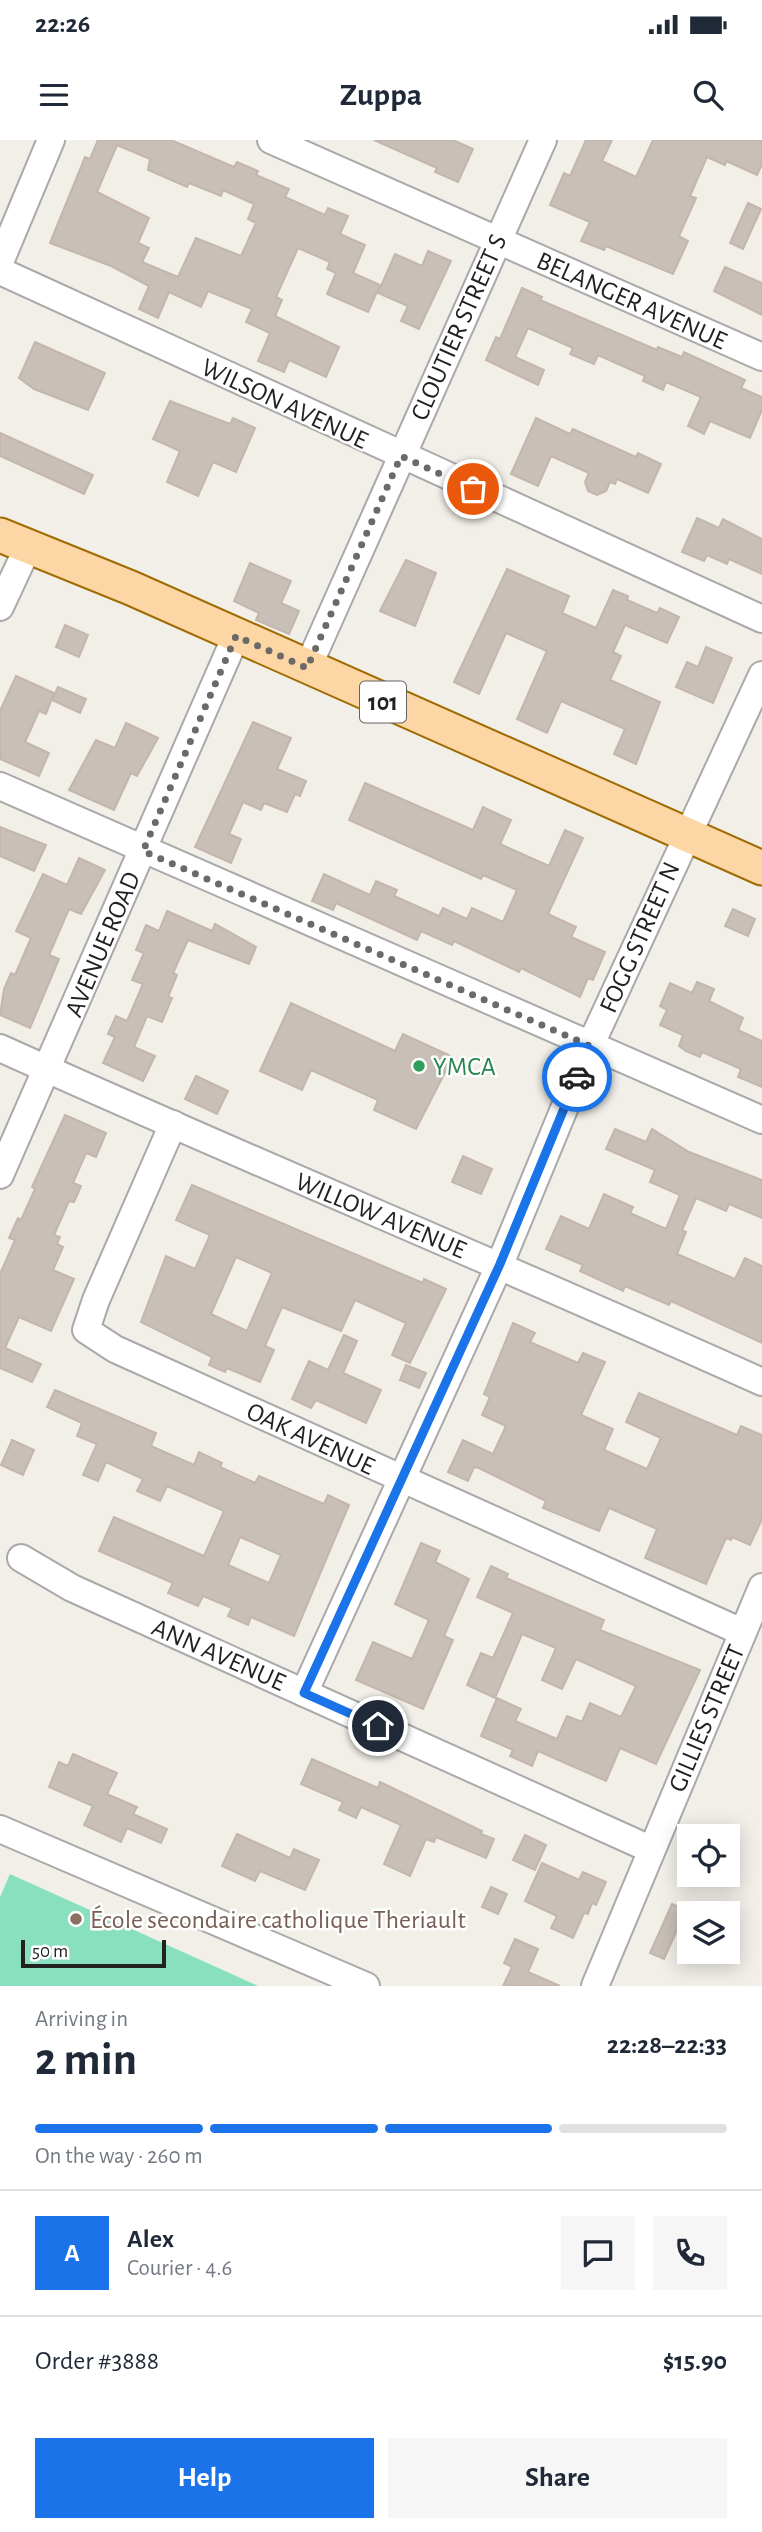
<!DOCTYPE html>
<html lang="en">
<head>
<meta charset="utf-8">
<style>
  body { margin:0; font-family:"Alegreya Sans",sans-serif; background:#f6f6f7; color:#1f2937; height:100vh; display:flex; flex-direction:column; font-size:26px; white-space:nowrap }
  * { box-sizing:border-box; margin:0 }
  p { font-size:23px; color:#747a83 }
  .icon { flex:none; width:38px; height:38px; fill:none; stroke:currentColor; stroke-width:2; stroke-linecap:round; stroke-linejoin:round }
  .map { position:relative; height:1846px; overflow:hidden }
  .drawer { display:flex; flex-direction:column; background:#fff; flex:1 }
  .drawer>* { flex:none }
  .tools { position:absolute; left:677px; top:1684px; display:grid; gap:14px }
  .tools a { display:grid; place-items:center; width:63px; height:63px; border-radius:0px; background:#fff; box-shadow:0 4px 18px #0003; font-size:35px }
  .scale { position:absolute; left:21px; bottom:18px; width:145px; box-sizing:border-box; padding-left:7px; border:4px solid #222; border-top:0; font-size:19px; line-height:24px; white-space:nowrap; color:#222; -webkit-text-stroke:5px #fff; paint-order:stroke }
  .pin { position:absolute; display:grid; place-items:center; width:60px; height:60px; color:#fff; margin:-30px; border:4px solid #fff; border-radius:50%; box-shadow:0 2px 7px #0007 }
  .courier { position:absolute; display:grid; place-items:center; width:70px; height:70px; margin:-35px; border:5px solid #1a73e8; border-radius:50%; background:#fff; color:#222; box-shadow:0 2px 9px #0007 }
  .summary em { font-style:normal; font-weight:700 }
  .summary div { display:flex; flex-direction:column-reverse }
  .summary { display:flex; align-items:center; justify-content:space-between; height:119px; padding:0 35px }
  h1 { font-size:46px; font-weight:700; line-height:52px }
  .bar { display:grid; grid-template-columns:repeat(4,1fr); gap:10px 7px; align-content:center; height:84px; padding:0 35px }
  .bar i { height:9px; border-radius:5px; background:#e0e1e3 }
  .bar .on { background:#1a73e8 }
  .bar p { grid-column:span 4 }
  .line { display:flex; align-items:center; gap:18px; padding:0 35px; border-top:2px solid #e0e1e3 }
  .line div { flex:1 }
  .round { display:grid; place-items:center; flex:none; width:74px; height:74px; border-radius:0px; background:#f6f6f7 }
  .primary-button { display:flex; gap:14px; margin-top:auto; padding:14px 35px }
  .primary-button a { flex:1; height:80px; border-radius:0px; background:#1a73e8; color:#fff; font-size:28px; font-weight:700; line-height:80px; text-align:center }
  .primary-button a+a { background:#f6f6f7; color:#1f2937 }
  .status { display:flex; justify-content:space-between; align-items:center; height:49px; padding:0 35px; background:#fff; direction:ltr }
  .status svg { height:19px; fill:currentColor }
  header { display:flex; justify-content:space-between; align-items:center; height:91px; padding:0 35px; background:#fff; font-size:32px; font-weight:700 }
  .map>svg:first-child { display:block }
  .pitch { fill:#88e0be }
  .building { fill:#c7bfb8; stroke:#c4b6ab; stroke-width:2; fill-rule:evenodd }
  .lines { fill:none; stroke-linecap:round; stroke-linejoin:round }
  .minor-casing { stroke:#a9a9a9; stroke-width:30 }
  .major-casing { stroke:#a06b00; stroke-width:37 }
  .minor { stroke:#fff; stroke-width:26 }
  .major { stroke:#fcd6a4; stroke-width:33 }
  .done { stroke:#6b6a68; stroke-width:7; stroke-dasharray:0 12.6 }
  .route { stroke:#1a73e8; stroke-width:9 }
  .leisure-dot { fill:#2e9e5b; stroke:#fff; stroke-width:2.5 }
  .education-dot { fill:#8d6e63; stroke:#fff; stroke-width:2.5 }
  .labels { text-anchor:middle; stroke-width:5; stroke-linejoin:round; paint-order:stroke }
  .shield { fill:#fff; stroke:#646464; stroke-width:2 }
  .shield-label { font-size:24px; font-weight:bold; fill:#222 }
  .street-label { font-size:26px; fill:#222; stroke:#fff }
  .leisure-label { font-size:26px; fill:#27864d; stroke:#fff; text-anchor:start }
  .education-label { font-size:26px; fill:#785e54; stroke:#fff; text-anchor:start }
</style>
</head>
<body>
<div class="status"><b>22:26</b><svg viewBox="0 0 49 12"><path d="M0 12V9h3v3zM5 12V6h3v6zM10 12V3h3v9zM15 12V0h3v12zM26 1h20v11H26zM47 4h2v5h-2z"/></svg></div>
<header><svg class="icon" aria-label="menu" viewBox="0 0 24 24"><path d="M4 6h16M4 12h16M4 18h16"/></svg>Zuppa<svg class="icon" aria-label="search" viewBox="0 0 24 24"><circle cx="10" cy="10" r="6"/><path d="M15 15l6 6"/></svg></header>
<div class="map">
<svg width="762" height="1846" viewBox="0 0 762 1846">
  <rect width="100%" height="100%" fill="#f2efe9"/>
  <polygon class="pitch" points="10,1734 258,1846 0,1846 0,1757"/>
  <g class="building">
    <path d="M98 0H171L234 27 237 22 258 31 256 35 289 49 285 57 325 75 328 68 348 76 340 94 365 105 353 133 380 145 368 172 327 154 336 133 327 129 330 122 298 108 276 157 282 160 275 176 339 207 326 237 289 220 284 232 258 221 270 193 246 182 252 169 208 151 201 167 169 152 158 178 139 169 149 146 111 126 50 103 85 17 90 19ZM117 5 150 19 148 30 187 47 189 43 221 56 223 50 254 64 248 79 256 83 241 116 196 98 178 137 142 122 149 108 138 103 149 78 97 52Z"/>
    <polygon points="374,0 453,0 473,9 458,42 435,32 437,28"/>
    <polygon points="586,0 612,0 602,21 636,37 653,0 762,0 762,24 757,35 726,21 725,25 707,17 690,56 696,58 679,96 688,101 673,134 606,106 604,110 581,101 590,82 550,65 564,33 570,36"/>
    <polygon points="748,63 761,69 743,109 730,103"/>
    <polygon points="428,111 451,121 419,189 401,181 408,166 378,153 395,114 422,126"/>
    <polygon points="725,127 762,143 762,175 714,151"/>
    <polygon points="522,148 542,157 540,160 657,210 658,207 682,217 684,212 745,240 741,248 762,257 762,270 750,298 710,281 704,294 688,286 701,257 666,242 663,250 643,241 645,236 598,215 594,224 570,214 573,208 528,188 515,217 544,230 538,245 486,220 496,197 500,199"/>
    <polygon points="35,202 105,233 88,270 34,249 19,238"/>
    <polygon points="170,261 230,284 233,278 255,288 236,332 213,322 198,356 167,342 180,311 153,299"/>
    <polygon points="536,278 570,294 573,289 636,317 638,313 661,324 648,353 617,339 615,344 610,342 606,351 597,355 588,351 585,342 589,333 551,316 538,346 511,334"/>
    <polygon points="0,293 93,335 84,354 0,316"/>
    <polygon points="697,378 719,388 723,379 762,399 762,434 729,419 727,424 707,415 704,421 682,412"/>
    <polygon points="406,420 436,433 415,486 380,471"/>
    <polygon points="250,423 291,441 281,463 299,471 289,494 256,480 259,473 234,461"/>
    <polygon points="507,429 569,456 562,473 596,488 613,450 628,456 627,460 657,473 660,468 679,477 667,503 625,485 613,512 621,516 610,540 660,562 636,624 614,614 625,589 561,561 547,593 517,579 547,511 506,493 479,554 454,542"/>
    <polygon points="65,485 88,495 79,517 56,507"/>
    <polygon points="706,507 732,518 713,563 676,547 687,522 698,527"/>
    <polygon points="16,536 54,553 46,574 39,571 25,602 49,613 39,636 0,619 0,571"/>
    <polygon points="58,547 86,559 80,573 52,560"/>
    <polygon points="253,582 291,598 277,629 306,641 300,656 295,654 287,672 264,663 261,670 243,662 229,694 241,699 231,723 195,707"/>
    <polygon points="126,583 158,598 137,636 131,633 114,670 69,650 96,600 115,608"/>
    <polygon points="365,643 473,690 483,667 511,680 500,704 549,726 565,690 583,698 548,774 576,787 571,797 605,812 593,840 588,838 580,857 521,828 519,832 454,801 452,805 421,791 417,800 336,763 333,770 312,761 324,734 370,755 376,741 397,750 394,756 439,776 443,768 467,779 472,768 503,782 517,750 483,735 481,739 349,680"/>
    <polygon points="0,687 46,705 34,731 0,716"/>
    <polygon points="79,718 105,730 81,774 69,769 49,815 59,819 30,888 0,875 4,849 11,833 15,835 31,798 16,791 43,734 67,745"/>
    <polygon points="733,769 755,779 748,796 725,786"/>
    <polygon points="167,771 212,791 215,784 256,807 249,824 188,800 173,833 177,835 168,857 172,858 162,882 147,876 134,907 155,916 143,941 103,923 115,897 108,894 116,876 127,881 143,844 132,840 144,813 136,810 146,785 159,791"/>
    <polygon points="697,842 714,849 709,861 743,878 738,890 762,901 762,947 738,937 741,929 702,912 700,917 686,911 679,906 683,895 660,885 667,870 660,866 670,843 692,853"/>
    <polygon points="291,863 395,911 403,894 453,917 416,989 374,970 378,960 311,930 302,950 260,931"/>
    <polygon points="196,936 228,951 217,974 185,959"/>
    <polygon points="65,975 106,993 96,1017 86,1013 73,1043 81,1046 74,1062 69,1061 54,1095 60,1097 57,1104 63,1107 53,1130 74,1139 51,1191 19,1177 5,1208 41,1224 32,1242 0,1228 0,1134 15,1100 9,1098 18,1078 21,1080 35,1049 32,1047"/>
    <polygon points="615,989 646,1002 652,989 689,1012 762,1040 762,1078 729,1064 726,1071 696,1058 682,1090 686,1092 677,1114 735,1139 745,1118 762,1126 762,1203 671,1161 669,1165 625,1146 623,1151 580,1131 583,1125 546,1109 561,1076 589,1089 604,1054 633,1067 630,1073 666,1089 680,1055 650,1042 655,1030 606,1009"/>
    <polygon points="463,1016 492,1029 481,1054 452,1042"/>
    <path d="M192 1045 423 1143 424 1139 446 1149 410 1223 392 1215 406 1183 355 1160 341 1191 282 1167 265 1206 274 1210 260 1242 227 1228 225 1232 209 1225 212 1217 141 1182 166 1116 195 1129 210 1095 176 1080ZM236 1117 272 1133 247 1191 211 1174Z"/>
    <polygon points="513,1183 535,1193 530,1202 578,1223 583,1213 605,1222 581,1275 613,1289 604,1310 647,1329 661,1298 626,1282 639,1253 737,1295 741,1286 762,1295 762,1379 750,1405 732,1397 731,1400 726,1398 706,1444 645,1418 657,1389 609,1368 599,1391 543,1368 546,1361 479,1328 474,1327 468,1341 448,1332 463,1300 493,1314 506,1286 482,1275 490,1257 484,1254"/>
    <polygon points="344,1195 357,1201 343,1233 381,1250 366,1283 316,1260 311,1268 292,1259 309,1221 328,1230"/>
    <polygon points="406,1225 426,1233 419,1248 400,1240"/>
    <path d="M55 1250 156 1293 151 1306 194 1325 199 1312 222 1323 220 1327 255 1343 259 1336 324 1364 328 1355 349 1365 294 1496 251 1477 248 1485 228 1476 232 1468 203 1456 198 1466 168 1453 173 1443 99 1411 114 1377 204 1416 224 1371 167 1346 160 1361 137 1351 143 1339 106 1322 98 1341 83 1335 97 1304 77 1296 82 1283 47 1267ZM240 1397 281 1415 269 1443 228 1425Z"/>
    <polygon points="12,1300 34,1310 23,1335 1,1325"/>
    <polygon points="421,1403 440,1411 435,1422 469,1439 444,1496 453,1500 423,1569 356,1540 373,1502 412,1519 429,1480 395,1464"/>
    <polygon points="491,1426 508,1434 506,1438 604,1480 600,1490 700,1530 656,1624 620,1608 606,1641 538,1611 532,1626 510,1616 513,1610 481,1596 497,1558 521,1569 515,1581 557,1599 567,1576 582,1582 590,1563 621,1577 636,1546 576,1519 562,1549 542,1540 556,1508 522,1494 495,1558 467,1545 481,1513 493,1518 513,1473 477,1457"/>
    <polygon points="73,1614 117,1633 107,1654 137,1667 133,1674 167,1689 161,1703 127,1688 121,1702 84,1685 93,1666 49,1647 59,1622 68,1626"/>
    <polygon points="312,1619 378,1648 380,1642 482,1691 481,1694 494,1699 486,1718 436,1697 434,1702 426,1699 410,1736 384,1724 401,1685 361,1667 356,1678 339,1670 343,1662 301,1644"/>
    <polygon points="237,1694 290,1718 294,1709 319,1720 305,1750 260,1731 255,1741 222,1726"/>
    <polygon points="525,1695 546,1705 535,1730 513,1720"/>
    <polygon points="542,1723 579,1740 583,1732 606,1742 596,1765 592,1763 588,1774 584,1773 573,1798 551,1788 557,1776 525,1761"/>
    <polygon points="491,1747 507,1754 498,1774 482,1767"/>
    <polygon points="672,1764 686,1770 664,1819 650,1813"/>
    <polygon points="515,1799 538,1809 528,1832 560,1846 503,1846 512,1827 504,1823"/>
  </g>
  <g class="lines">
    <g class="minor-casing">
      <g id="minor">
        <polyline points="271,0 762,217"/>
        <polyline points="0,122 51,0"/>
        <polyline points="0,131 762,479"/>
        <polyline points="0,467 28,407"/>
        <polyline points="307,529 543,0"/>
        <polyline points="0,646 762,980"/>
        <path d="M0 908C253 1022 509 1128 762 1242"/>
        <polyline points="173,984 96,1160 86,1190 115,1209 742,1492"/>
        <polyline points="0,1035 236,496"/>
        <polyline points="21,1418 72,1448 650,1709"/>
        <polyline points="304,1553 500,1124 590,906 762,535"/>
        <polyline points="0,1689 366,1846"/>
        <polyline points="595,1846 762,1447"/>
      </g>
    </g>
    <g class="major-casing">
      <polyline id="major" points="0,395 131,448 762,728"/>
    </g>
    <use href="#minor" class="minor"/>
    <use href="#major" class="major"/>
  </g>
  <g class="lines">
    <polyline class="done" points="473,349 401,316 307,528 236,496 143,711 590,906 577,937"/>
    <polyline class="route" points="378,1586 304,1553 500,1124 577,937"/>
  </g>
  <circle class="leisure-dot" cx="419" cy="926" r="7"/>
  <circle class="education-dot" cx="76" cy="1779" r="7"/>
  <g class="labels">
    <rect class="shield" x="360" y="541.5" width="46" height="41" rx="5"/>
    <g class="shield-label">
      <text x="383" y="570">101</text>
    </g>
    <g class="street-label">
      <text transform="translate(632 160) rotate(24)" y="9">BELANGER AVENUE</text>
      <text transform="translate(458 187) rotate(-66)" y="9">CLOUTIER STREET S</text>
      <text transform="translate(285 263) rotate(25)" y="9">WILSON AVENUE</text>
      <text transform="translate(639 797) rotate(-66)" y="9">FOGG STREET N</text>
      <text transform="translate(102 804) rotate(-67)" y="9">AVENUE ROAD</text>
      <text transform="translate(381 1075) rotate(23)" y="9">WILLOW AVENUE</text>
      <text transform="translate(311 1298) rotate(25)" y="9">OAK AVENUE</text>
      <text transform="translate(219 1514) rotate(24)" y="9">ANN AVENUE</text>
      <text transform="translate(706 1578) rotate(-67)" y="9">GILLIES STREET</text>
    </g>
    <g class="leisure-label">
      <text x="433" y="935">YMCA</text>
    </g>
    <g class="education-label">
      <text x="90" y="1788">École secondaire catholique Theriault</text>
    </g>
  </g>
</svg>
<div class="tools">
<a><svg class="icon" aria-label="locate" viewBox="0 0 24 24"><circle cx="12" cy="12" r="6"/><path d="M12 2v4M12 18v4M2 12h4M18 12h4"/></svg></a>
<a><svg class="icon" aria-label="layers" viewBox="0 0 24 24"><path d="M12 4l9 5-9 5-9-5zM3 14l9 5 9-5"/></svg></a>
</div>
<div class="scale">50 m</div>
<div class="pin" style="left:473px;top:349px;background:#ea580c"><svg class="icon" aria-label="bag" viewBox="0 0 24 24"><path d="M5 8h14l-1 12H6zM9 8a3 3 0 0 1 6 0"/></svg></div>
<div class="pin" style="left:378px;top:1586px;background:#1f2937"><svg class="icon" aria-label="home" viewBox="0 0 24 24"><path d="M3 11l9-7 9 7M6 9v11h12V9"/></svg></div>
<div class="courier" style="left:577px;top:937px"><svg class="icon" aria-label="car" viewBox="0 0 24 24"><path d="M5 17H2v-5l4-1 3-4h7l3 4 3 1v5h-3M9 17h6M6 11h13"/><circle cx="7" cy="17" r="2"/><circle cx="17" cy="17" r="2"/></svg></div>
</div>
<section class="drawer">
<div class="summary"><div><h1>2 min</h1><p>Arriving in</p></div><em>22:28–22:33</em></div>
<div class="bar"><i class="on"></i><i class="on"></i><i class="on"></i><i></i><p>On the way · 260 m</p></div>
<div class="line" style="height:126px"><b class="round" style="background:#1a73e8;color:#fff">A</b><div><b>Alex</b><p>Courier · 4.6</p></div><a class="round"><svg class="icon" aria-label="chat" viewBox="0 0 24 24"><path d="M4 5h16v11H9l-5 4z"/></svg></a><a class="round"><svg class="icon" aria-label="phone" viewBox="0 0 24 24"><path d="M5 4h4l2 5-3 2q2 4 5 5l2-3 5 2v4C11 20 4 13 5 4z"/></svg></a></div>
<div class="line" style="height:91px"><div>Order #3888</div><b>$15.90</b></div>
<div class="primary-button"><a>Help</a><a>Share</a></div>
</section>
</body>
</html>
